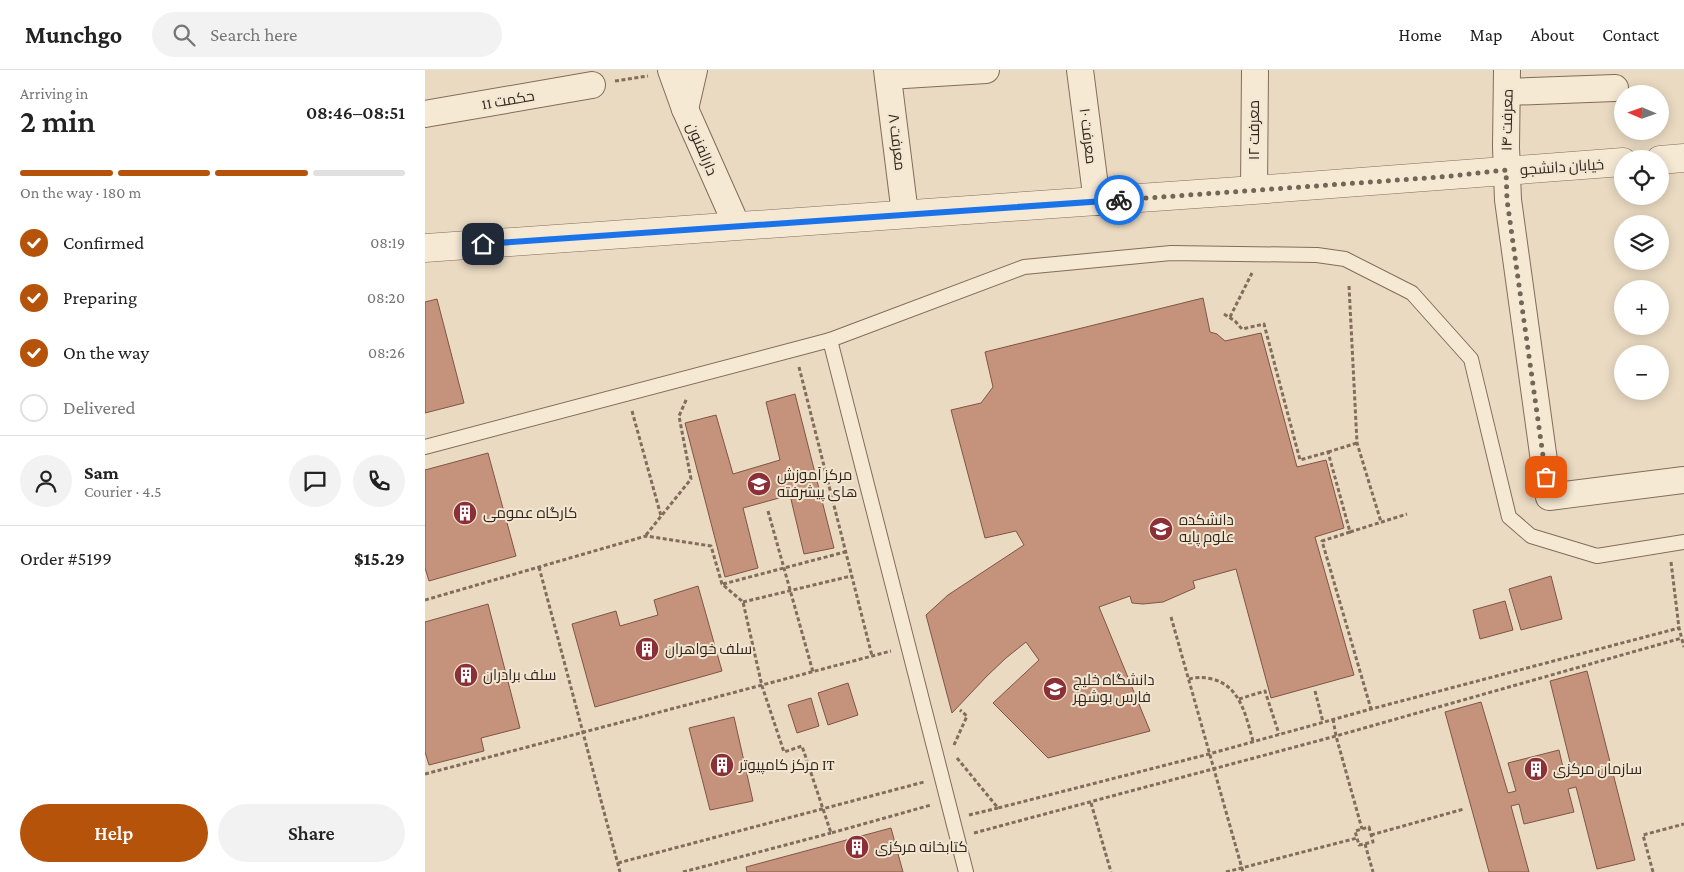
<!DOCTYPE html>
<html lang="en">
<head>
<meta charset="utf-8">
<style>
  body { margin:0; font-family:"Crimson Pro",Cairo,serif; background:#f2f2f2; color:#222; height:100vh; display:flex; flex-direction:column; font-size:19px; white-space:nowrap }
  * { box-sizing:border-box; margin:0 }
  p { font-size:16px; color:#767676 }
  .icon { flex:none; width:28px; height:28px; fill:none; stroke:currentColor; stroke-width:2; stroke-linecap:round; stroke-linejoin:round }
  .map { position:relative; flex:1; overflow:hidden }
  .details { display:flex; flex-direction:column; background:#fff; width:425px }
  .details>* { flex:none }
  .needle { width:32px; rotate:272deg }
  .fabs { position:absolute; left:1189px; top:15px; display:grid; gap:10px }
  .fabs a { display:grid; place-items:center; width:55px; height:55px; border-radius:50%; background:#fff; box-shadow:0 2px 12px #0003; font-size:25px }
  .pin { position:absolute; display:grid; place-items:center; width:42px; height:42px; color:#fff; margin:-21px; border-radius:10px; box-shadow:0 2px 8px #0006 }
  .courier { position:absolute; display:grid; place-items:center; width:50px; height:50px; margin:-25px; border:4px solid #1a73e8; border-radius:50%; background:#fff; color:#222; box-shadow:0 1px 6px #0007 }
  .overview em { font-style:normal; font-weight:600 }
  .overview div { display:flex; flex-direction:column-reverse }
  .overview { display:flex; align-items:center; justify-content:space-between; height:85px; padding:0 20px }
  h1 { font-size:32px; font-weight:600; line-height:38px }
  .bar { display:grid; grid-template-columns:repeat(4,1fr); gap:8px 5px; align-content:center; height:60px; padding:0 20px }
  .bar i { height:6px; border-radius:4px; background:#e0e0e0 }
  .bar .on { background:#b45309 }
  .bar p { grid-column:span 4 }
  .line { display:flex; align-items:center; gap:12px; padding:0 20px; border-top:1px solid #e0e0e0 }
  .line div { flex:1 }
  .round { display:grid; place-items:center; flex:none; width:52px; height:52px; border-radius:26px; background:#f2f2f2 }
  ol { padding:0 20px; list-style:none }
  li { display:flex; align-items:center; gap:15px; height:55px }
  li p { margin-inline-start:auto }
  li .icon { padding:5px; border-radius:50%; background:#b45309; color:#fff; stroke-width:4 }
  li:last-child { color:#767676 }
  li i { width:28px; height:28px; border:2px solid #e0e0e0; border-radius:50% }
  .primary-button { display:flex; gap:10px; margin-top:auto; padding:10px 20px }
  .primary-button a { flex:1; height:58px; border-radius:30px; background:#b45309; color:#fff; font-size:20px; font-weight:600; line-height:58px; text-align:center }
  .primary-button a+a { background:#f2f2f2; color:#222 }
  header { display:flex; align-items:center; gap:30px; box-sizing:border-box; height:70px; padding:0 25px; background:#fff; border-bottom:1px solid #e0e0e0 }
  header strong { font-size:24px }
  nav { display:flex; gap:28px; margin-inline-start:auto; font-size:18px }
  .search { width:350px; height:45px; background:#f2f2f2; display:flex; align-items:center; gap:12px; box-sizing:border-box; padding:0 18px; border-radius:28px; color:#767676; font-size:19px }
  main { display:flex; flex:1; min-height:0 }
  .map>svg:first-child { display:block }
  .building { fill:#c5937b; stroke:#7f5543 }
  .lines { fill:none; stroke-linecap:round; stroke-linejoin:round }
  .service-casing { stroke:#826c5b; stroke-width:16 }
  .minor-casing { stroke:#826c5b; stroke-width:28 }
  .tertiary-casing { stroke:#826c5b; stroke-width:29 }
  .path { stroke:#826c5b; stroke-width:3; stroke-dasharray:4 2.5; stroke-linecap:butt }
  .service { stroke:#f5e9d4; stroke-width:14 }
  .minor { stroke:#f5e9d4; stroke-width:26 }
  .tertiary { stroke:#f5e9d4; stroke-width:28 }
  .done { stroke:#736557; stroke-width:5; stroke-dasharray:0 9 }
  .route { stroke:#1a73e8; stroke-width:6 }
  .labels { text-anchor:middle; stroke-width:4; stroke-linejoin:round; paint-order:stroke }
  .street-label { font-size:15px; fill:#33261e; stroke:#f2e6d1 }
  .poi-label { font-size:15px; fill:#33261e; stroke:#f2e6d1; text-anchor:start }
</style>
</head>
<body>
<header>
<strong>Munchgo</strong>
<div class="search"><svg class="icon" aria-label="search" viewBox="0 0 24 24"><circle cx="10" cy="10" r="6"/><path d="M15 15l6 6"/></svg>Search here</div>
<nav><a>Home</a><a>Map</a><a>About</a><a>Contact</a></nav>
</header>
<main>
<section class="details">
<div class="overview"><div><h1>2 min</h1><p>Arriving in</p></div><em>08:46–08:51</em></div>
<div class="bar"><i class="on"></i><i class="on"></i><i class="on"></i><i></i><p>On the way · 180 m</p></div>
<ol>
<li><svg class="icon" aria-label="check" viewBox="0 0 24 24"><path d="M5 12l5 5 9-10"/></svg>Confirmed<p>08:19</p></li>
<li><svg class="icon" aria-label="check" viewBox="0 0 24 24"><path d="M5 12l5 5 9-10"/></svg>Preparing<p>08:20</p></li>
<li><svg class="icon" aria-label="check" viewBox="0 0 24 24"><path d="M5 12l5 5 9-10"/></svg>On the way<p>08:26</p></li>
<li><i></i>Delivered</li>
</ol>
<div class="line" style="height:90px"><a class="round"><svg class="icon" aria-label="person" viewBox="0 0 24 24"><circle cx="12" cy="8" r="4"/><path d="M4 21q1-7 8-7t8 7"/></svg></a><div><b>Sam</b><p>Courier · 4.5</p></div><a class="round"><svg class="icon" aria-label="chat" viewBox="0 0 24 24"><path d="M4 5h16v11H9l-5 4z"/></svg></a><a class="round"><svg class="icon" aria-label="phone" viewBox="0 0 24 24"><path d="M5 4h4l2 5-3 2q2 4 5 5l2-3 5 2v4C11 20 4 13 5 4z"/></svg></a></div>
<div class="line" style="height:65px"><div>Order #5199</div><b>$15.29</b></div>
<div class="primary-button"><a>Help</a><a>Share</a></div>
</section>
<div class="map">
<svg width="1259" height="802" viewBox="0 0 1259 802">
  <rect width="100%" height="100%" fill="#eadac2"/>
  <g class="building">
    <polygon points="778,228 785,262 792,264 800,271 836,263 872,397 901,390 919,458 890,467 929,605 846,628 811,499 768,511 770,518 738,532 718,534 707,533 705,526 674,537 725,661 623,688 568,633 614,590 601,572 581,588 562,606 527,643 501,545 523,525 599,475 591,461 560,468 526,340 556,333 568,317 560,282"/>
    <polygon points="12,229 39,333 0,343 0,232"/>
    <polygon points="370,324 409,478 379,484 365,425 318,438 333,498 300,507 260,353 291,345 308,404 355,390 341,332"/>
    <polygon points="63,383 91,486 4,511 0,498 0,400"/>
    <polygon points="1126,506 1137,549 1096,560 1084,519"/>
    <polygon points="273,516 297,601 170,637 147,554 191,541 195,556 233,545 229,530"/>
    <polygon points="1080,531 1088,560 1055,569 1048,540"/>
    <polygon points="63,534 95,658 56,668 59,681 4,695 0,682 0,552"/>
    <polygon points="1162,601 1210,790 1172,799 1151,717 1143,719 1149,742 1099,754 1094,734 1086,736 1104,802 1064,802 1020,642 1056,632 1083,723 1091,721 1083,693 1134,680 1140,706 1148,704 1125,611"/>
    <polygon points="423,613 433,645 403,655 393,623"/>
    <polygon points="386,628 394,656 372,663 363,635"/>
    <polygon points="309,647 328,731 285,740 264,658"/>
    <polygon points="466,758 478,802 322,802 321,797"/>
  </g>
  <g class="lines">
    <g class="service-casing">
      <g id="service">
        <polyline points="405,270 599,197 746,183 892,185 920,189 987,223 1046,289 1084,447 1106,466 1172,486 1259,472"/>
        <polyline points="0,377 405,270 541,802"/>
      </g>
    </g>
    <g class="minor-casing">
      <g id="minor">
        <polyline points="246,0 260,39 312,156"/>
        <polyline points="462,0 480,144"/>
        <polyline points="655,0 672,132"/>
        <polyline points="1082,0 1081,77 1083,130 1124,427 1259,410"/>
        <polyline points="463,6 561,0"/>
        <polyline points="1082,22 1190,18"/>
        <polyline points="260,39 269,0"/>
        <polyline points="0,44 167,15"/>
        <polyline points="829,120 830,0"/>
      </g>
    </g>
    <g class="tertiary-casing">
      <g id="tertiary">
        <polyline points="1235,90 1259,88"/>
        <polyline points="0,178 829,120 1198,92"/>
      </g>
    </g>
    <g class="path">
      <polyline points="190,11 223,6"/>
      <polyline points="924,216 932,373 956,452"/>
      <polyline points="799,244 810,251 817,259 839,254 875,390 903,382 925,462 897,471 946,639"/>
      <polyline points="805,247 827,203"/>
      <polyline points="374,297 447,586"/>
      <polyline points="207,341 236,446"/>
      <polyline points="903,382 932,373"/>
      <polyline points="343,441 388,602"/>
      <polyline points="925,462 982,444"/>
      <polyline points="221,465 266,409 254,346 262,328"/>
      <polyline points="1246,492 1254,558 1259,577"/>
      <polyline points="114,497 195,802"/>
      <polyline points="298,514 420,482"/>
      <polyline points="0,530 221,466 286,476 297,514 318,532 337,616 359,682 377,676 406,763 506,735"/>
      <polyline points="318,532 426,506"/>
      <polyline points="746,547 818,802"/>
      <path d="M764 609C771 607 779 607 787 609 816 616 821 647 828 671"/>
      <polyline points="890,621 898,652"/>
      <polyline points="814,629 840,621 854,664"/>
      <polyline points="908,649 911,666 937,759"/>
      <polyline points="529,675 542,646 535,640"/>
      <polyline points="532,688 573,738 784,684 946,639 1254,558"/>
      <polyline points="0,704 466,581"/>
      <polyline points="666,733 686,802"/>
      <polyline points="544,745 573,738"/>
      <polygon points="944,757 948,772 934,775 930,761"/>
      <polyline points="549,763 911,666 1257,568"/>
      <polyline points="946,765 1039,739"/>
      <polyline points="940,774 948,802"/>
      <polyline points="193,793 499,712"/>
      <polyline points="258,802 406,763"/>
      <polyline points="801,802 932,768"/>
      <polyline points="1228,802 1218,765 1259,754"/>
    </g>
    <use href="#service" class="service"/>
    <use href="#minor" class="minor"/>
    <use href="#tertiary" class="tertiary"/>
  </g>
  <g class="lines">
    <polyline class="done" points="694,130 1016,107 1081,100 1082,130 1121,407"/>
    <polyline class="route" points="58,174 694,130"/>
  </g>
  <defs>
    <g id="university-disc" transform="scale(1.25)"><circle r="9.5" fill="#8c3038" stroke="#f2e6d1"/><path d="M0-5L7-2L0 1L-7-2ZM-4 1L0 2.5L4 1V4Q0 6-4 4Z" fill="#fff"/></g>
    <g id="building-disc" transform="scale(1.25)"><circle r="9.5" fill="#8c3038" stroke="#f2e6d1"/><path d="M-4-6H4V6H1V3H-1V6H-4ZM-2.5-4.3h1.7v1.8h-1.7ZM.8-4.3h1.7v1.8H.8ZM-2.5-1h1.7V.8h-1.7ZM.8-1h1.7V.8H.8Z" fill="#fff"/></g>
  </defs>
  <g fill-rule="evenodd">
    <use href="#university-disc" x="334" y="414"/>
    <use href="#building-disc" x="40" y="443"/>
    <use href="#university-disc" x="736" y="459"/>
    <use href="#building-disc" x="222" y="579"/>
    <use href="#building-disc" x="41" y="605"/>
    <use href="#university-disc" x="630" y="619"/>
    <use href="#building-disc" x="297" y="695"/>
    <use href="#building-disc" x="1111" y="699"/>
    <use href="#building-disc" x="432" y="777"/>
  </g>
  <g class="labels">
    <g class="street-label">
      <text transform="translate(83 30) rotate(-10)" y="5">حکمت 11</text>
      <text transform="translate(1082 50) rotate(-89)" y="5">معرفت ۱۴</text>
      <text transform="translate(829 60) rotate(-90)" y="5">معرفت ۱۲</text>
      <text transform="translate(663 66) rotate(83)" y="5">معرفت ۱۰</text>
      <text transform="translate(472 72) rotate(83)" y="5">معرفت ۸</text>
      <text transform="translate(277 79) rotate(67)" y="5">دارالفنون</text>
      <text transform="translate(1137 97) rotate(-4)" y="5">خیابان دانشجو</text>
    </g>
    <g class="poi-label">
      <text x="352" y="410">مرکز آموزش<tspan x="352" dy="17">های پیشرفته</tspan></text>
      <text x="58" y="448">کارگاه عمومی</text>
      <text x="754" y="455">دانشکده<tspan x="754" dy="17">علوم پایه</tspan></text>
      <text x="240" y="584">سلف خواهران</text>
      <text x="58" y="610">سلف برادران</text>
      <text x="648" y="615">دانشگاه خلیج<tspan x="648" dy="17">فارس بوشهر</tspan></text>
      <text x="314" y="700">مرکز کامپیوتر IT</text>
      <text x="1128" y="704">سازمان مرکزی</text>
      <text x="450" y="782">کتابخانه مرکزی</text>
    </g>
  </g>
</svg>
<div class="fabs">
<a><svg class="needle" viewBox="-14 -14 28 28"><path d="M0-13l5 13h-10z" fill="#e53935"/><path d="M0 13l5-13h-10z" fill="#767676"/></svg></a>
<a><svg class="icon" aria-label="locate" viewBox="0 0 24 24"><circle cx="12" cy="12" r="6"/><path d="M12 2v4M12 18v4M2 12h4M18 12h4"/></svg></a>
<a><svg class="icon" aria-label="layers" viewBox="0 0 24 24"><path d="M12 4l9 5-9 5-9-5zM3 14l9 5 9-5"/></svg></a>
<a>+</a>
<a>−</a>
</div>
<div class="pin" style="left:1121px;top:407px;background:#ea580c"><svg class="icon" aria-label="bag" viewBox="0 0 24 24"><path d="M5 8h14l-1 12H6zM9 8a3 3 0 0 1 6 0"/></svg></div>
<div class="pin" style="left:58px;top:174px;background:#1f2937"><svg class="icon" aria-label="home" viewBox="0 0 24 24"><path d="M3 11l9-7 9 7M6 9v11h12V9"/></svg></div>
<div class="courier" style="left:694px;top:130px"><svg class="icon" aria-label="bike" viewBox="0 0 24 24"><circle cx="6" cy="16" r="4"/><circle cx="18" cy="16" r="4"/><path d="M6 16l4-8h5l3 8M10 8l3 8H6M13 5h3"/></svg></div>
</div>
</main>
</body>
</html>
